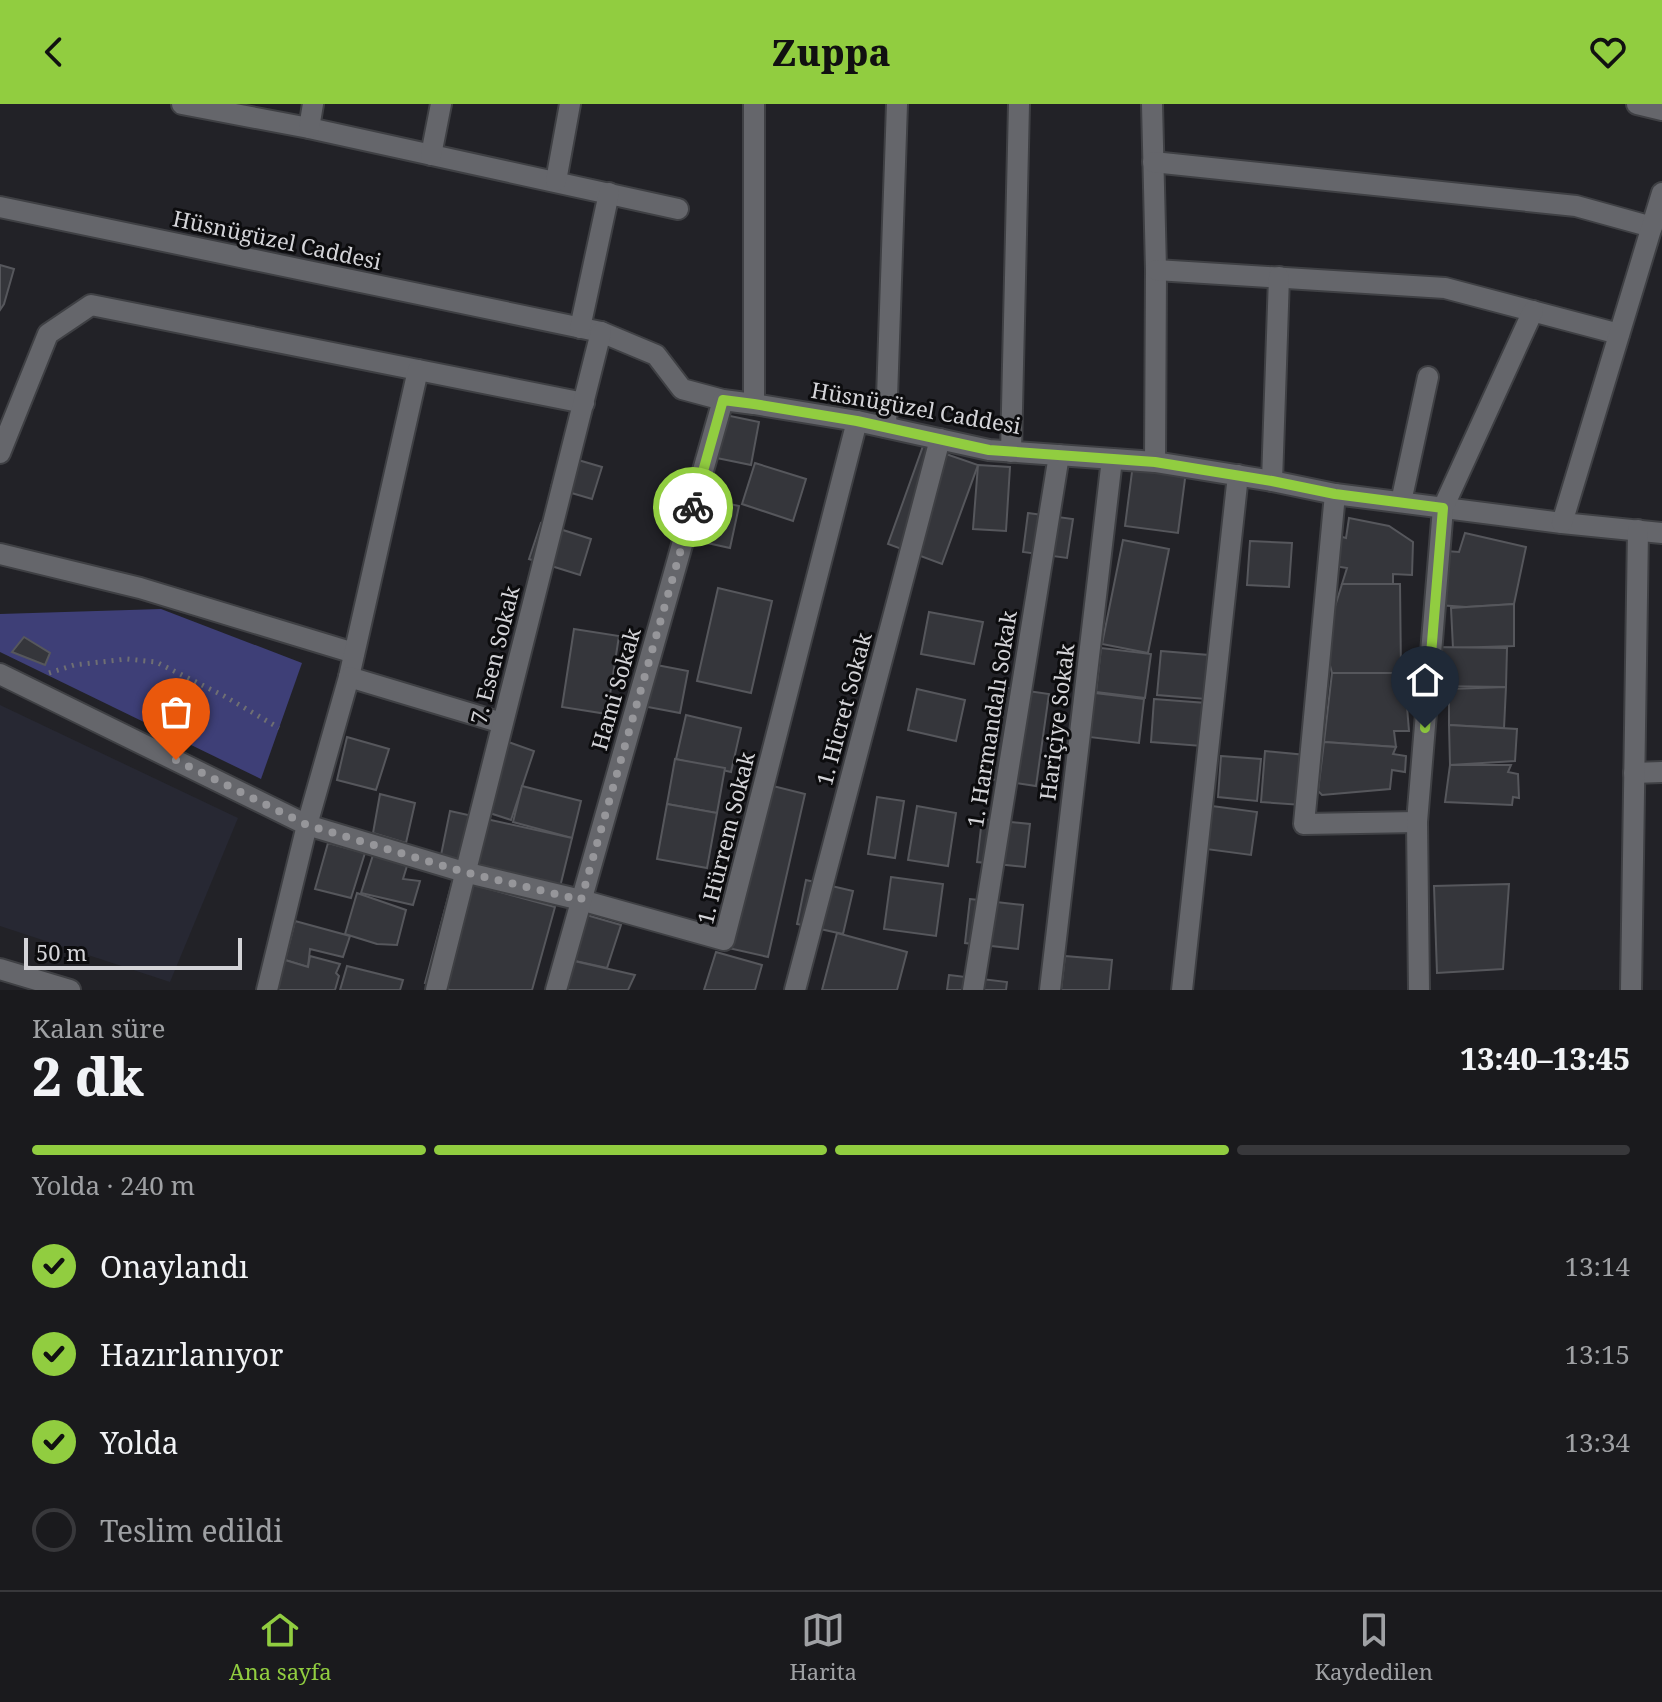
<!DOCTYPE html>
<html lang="tr">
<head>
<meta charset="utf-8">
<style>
  body { margin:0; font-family:"Noto Serif",serif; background:#27272a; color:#f1f3f6; height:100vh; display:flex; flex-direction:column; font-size:30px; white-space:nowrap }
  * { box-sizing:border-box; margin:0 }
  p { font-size:26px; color:#9fa1a4 }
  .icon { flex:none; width:44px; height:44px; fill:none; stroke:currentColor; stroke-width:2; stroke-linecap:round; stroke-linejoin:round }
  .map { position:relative; height:886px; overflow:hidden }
  .details { display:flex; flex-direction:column; background:#1a1a1d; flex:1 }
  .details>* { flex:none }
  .scale { position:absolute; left:24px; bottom:20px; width:218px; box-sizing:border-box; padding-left:8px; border:4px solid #d4d4d8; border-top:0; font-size:22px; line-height:28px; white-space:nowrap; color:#d4d4d8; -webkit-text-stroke:6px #0c0c0e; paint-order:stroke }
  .pin { position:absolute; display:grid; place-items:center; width:68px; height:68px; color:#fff; margin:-82px -34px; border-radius:50% 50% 50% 0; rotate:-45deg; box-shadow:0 0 8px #0007 }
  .pin .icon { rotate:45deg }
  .courier { position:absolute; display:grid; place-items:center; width:80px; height:80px; margin:-40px; border:6px solid #91cd40; border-radius:50%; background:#fff; color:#222; box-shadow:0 2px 10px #0007 }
  .head em { font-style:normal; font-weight:800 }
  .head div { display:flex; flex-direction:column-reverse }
  .head { display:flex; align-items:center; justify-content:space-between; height:136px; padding:0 32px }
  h1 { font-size:52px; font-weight:800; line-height:60px }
  .bar { display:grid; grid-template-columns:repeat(4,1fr); gap:12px 8px; align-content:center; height:96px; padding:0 32px }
  .bar i { height:10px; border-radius:6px; background:#38383b }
  .bar .current { background:#91cd40 }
  .bar p { grid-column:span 4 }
  ol { padding:0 32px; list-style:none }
  li { display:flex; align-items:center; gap:24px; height:88px }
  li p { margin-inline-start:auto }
  li .icon { padding:8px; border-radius:50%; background:#91cd40; color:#111; stroke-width:4 }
  li:last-child { color:#9fa1a4 }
  li i { width:44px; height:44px; border:4px solid #38383b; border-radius:50% }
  header { display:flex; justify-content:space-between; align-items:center; height:104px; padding:0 32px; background:#91cd40; color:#111; font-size:36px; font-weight:800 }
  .dock { display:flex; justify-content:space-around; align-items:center; height:112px; border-top:2px solid #38383b; background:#1a1a1d; font-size:22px; color:#9fa1a4 }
  .dock a { display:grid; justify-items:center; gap:4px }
  .dock .current { color:#91cd40 }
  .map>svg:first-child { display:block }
  .built { fill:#272833 }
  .green { fill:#3e3f77 }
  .building { fill:#35363b; stroke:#56575c; stroke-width:2 }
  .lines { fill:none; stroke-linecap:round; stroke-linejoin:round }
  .street-casing { stroke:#3f4044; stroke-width:24 }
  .path { stroke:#6f6f73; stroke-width:5; stroke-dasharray:2 6; stroke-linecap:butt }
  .street { stroke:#65666b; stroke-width:20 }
  .done { stroke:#96969a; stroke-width:8; stroke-dasharray:0 14.4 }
  .route { stroke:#91cd40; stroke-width:10 }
  .labels { text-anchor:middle; stroke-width:6; stroke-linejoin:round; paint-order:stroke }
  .street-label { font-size:22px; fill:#d4d4d8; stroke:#0c0c0e }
</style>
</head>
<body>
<header><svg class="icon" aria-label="back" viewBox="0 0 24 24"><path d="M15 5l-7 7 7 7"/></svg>Zuppa<svg class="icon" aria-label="heart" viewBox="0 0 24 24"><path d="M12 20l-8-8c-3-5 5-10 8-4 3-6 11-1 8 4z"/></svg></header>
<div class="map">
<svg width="1662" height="886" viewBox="0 0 1662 886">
  <rect width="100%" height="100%" fill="#222227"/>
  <polygon class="built" points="0,601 238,714 170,878 0,822"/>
  <polygon class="green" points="161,505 302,559 261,675 0,548 0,510"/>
  <g class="building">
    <polygon points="0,161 14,165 4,200 0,206"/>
    <polygon points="711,308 759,318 751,361 702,351"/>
    <polygon points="923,342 978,361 942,460 888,440"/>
    <polygon points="561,351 602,363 592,395 551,383"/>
    <polygon points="755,359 806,375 793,417 742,400"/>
    <polygon points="1133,360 1186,367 1178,429 1125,422"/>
    <polygon points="978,361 1010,363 1006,427 973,425"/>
    <polygon points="684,390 739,402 730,444 675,432"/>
    <polygon points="1028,409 1073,415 1067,454 1023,448"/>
    <polygon points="1349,414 1389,422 1413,438 1412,471 1393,470 1393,481 1342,480 1347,464 1334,462 1339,432 1346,434"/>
    <polygon points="541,419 591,435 580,471 529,455"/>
    <polygon points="1465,429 1526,443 1514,500 1466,503 1438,501 1446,447 1459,448"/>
    <polygon points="1123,436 1169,445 1148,549 1102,540"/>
    <polygon points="1250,437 1292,439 1289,483 1247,481"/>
    <polygon points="1342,480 1400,480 1401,569 1332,569 1328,554 1333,509"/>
    <polygon points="718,484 772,497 751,589 697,577"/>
    <polygon points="1514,500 1514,542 1453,544 1451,504"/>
    <polygon points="929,508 983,518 974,560 921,550"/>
    <polygon points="574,525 619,532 607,610 562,603"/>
    <polygon points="24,533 50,549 45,561 12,548"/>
    <polygon points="1433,543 1507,544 1506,583 1432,582"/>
    <polygon points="1101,544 1151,550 1145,594 1096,588"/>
    <polygon points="1161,547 1209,551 1206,595 1157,591"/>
    <polygon points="641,558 688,567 680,609 632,600"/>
    <polygon points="1332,569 1393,569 1393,578 1405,578 1409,627 1394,627 1396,643 1324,638"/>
    <polygon points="994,582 1049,590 1036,682 982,674"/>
    <polygon points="1506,583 1504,624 1449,621 1449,585"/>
    <polygon points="917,585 965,596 956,637 908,626"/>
    <polygon points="1095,589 1144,595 1139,639 1089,633"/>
    <polygon points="1154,595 1206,599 1202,642 1151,638"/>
    <polygon points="686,611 741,624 731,668 676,655"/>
    <polygon points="1449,621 1517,625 1515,657 1450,661"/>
    <polygon points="347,633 389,645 376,686 337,676"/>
    <polygon points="494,633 534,647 511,716 471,703"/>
    <polygon points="1324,638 1396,643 1393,650 1406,652 1405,668 1392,666 1390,685 1322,691 1318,687"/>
    <polygon points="1265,647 1306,651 1302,701 1261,698"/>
    <polygon points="1221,652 1261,655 1257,697 1218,693"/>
    <polygon points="675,655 725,664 717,709 667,700"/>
    <polygon points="1450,661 1511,661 1508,668 1518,670 1519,694 1513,693 1512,701 1445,698"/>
    <polygon points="761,679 805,690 768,853 724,843"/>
    <polygon points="522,682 581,697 572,734 513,718"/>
    <polygon points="380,690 415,699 406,739 373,729"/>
    <polygon points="877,693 904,697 895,754 868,750"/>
    <polygon points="667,700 717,709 707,764 657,755"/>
    <polygon points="917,702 956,709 948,762 908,756"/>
    <polygon points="1212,702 1257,708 1251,751 1206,745"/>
    <polygon points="450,707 572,734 560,783 440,756"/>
    <polygon points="982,715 1030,720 1025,763 977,758"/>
    <polygon points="328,739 365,749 351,794 315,785"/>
    <polygon points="373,751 407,762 403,775 420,777 413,801 361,789"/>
    <polygon points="891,773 943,780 936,832 884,825"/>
    <polygon points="453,775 555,803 532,886 450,886 425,879"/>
    <polygon points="806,776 853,787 843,830 797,820"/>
    <polygon points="1509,780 1503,865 1437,869 1434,782"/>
    <polygon points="357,789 406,806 397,841 377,840 345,830"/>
    <polygon points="970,795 1023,801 1018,845 965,839"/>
    <polygon points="569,806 621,821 607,864 557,853"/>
    <polygon points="295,817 350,832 343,853 310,845 308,863 285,856"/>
    <polygon points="837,829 907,848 897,886 822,886"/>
    <polygon points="716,848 762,861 755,886 704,886"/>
    <polygon points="310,852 340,860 336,869 339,872 335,886 273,886 285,856 308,863"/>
    <polygon points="1065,852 1112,856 1109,886 1061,886"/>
    <polygon points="561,854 635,871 628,886 550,886"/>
    <polygon points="347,862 403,876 400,886 340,886"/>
    <polygon points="949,871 1007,878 1006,886 947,886"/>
  </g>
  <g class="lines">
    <g class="street-casing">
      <g id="street">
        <polyline points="182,0 309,24 678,105"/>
        <polyline points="1152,0 1156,166 1155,358"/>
        <polyline points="1637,0 1662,6"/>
        <polyline points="309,24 313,0"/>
        <polyline points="431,51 441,0"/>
        <polyline points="1153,58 1576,102 1652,123"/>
        <polyline points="556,77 570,0"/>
        <polyline points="0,103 601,228 656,251 682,285 723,296 754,300 857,317 989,346 1155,358 1272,377 1335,390 1562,419 1662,429"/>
        <polyline points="1156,166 1445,184 1619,230"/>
        <polyline points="580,224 609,89"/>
        <polyline points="754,300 754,0"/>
        <polyline points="886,323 897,0"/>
        <polyline points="1011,348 1019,0"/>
        <polyline points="0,349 48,230 91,201 418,266"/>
        <polyline points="1272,377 1279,173"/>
        <polyline points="1335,390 1304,720 1417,718"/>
        <polyline points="1401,398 1428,273"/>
        <polyline points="1562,419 1662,89"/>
        <polyline points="0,450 140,484 354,549"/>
        <polyline points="0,570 307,721 464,768 581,796 724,836 857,317"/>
        <polyline points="349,573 418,266 584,299"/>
        <polyline points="1634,669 1662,668"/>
        <polyline points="0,865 70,886"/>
        <polyline points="267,886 307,721 349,573 502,619"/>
        <polyline points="436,886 601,228"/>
        <polyline points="556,886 723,296"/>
        <polyline points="795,886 940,335"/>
        <polyline points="973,886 1059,351"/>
        <polyline points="1050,886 1112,355"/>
        <polyline points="1182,886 1238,371"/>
        <polyline points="1419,886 1417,718 1443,404 1533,207"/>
        <polyline points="1631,886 1638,426"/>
      </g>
    </g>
    <polyline class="path" points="49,569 74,561 127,555 156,558 224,592 279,624"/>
    <use href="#street" class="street"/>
  </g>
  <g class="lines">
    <polyline class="done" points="176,656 307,721 464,768 581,796 693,403"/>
    <polyline class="route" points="693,403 723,296 754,300 857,317 989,346 1155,358 1272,377 1335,390 1443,404 1425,624"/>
  </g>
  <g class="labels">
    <g class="street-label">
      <text transform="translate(277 136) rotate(12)" y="8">Hüsnügüzel Caddesi</text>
      <text transform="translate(916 304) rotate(10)" y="8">Hüsnügüzel Caddesi</text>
      <text transform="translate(495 551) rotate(-76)" y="8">7. Esen Sokak</text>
      <text transform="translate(616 585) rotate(-74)" y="8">Hami Sokak</text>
      <text transform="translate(844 605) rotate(-75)" y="8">1. Hicret Sokak</text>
      <text transform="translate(992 615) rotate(-81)" y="8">1. Harmandalı Sokak</text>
      <text transform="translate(1057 618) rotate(-83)" y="8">Hariçiye Sokak</text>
      <text transform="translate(726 734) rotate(-76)" y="8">1. Hürrem Sokak</text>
    </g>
  </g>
</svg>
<div class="scale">50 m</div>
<div class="pin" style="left:176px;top:656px;background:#ea580c"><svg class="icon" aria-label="bag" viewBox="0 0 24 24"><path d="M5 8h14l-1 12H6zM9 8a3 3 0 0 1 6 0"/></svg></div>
<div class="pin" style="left:1425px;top:624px;background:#1f2937"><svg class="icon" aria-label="home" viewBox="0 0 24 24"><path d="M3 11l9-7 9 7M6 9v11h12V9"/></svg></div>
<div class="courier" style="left:693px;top:403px"><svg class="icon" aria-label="bike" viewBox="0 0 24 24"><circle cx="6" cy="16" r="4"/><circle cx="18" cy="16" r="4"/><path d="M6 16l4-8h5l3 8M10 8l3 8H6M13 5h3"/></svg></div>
</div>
<section class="details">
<div class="head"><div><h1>2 dk</h1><p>Kalan süre</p></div><em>13:40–13:45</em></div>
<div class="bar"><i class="current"></i><i class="current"></i><i class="current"></i><i></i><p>Yolda · 240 m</p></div>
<ol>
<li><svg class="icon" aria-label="check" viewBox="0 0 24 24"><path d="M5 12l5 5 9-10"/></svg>Onaylandı<p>13:14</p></li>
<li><svg class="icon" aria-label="check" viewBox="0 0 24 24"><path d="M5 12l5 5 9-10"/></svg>Hazırlanıyor<p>13:15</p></li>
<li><svg class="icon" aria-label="check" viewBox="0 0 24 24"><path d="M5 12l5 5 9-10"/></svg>Yolda<p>13:34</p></li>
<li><i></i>Teslim edildi</li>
</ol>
</section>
<nav class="dock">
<a class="current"><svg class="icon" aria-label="home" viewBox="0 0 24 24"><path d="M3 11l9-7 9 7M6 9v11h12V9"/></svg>Ana sayfa</a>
<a><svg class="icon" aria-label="map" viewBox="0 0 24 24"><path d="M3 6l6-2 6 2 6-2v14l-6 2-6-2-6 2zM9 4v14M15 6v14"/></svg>Harita</a>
<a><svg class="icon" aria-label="saved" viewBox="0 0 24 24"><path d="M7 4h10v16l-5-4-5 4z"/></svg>Kaydedilen</a>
</nav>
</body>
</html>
